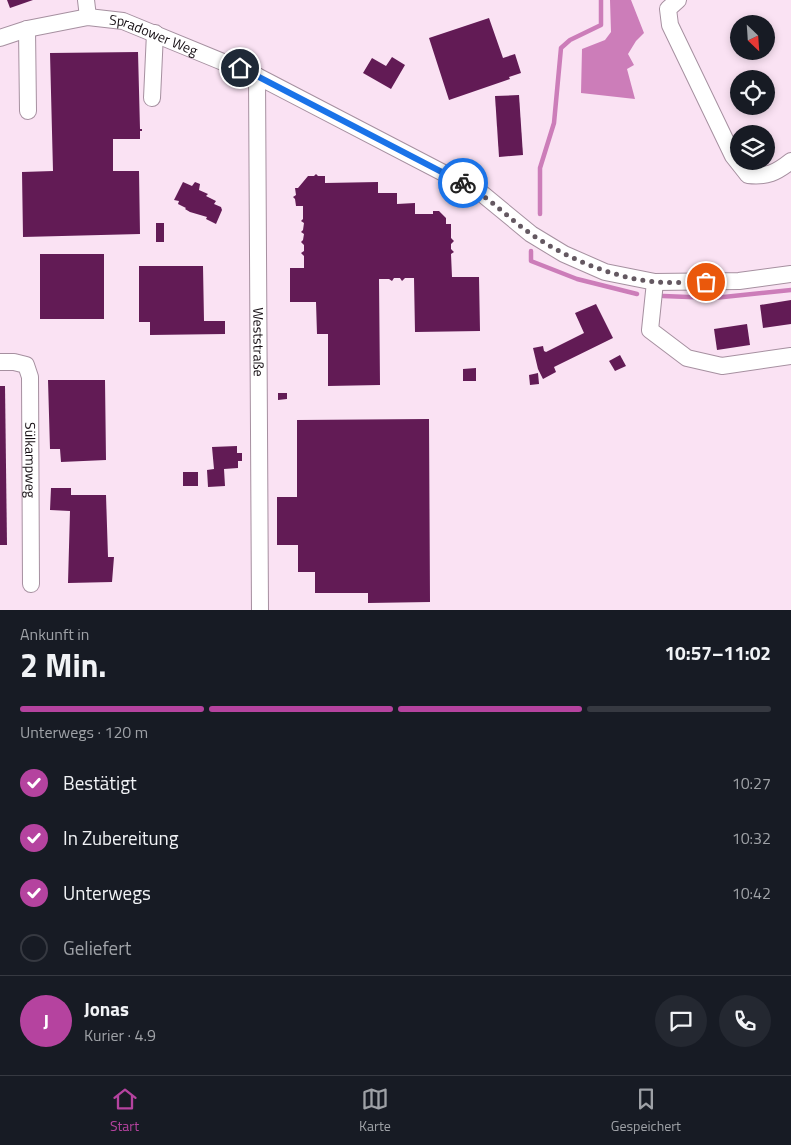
<!DOCTYPE html>
<html lang="de">
<head>
<meta charset="utf-8">
<style>
  body { margin:0; font-family:"Titillium Web",sans-serif; background:#242831; color:#f1f3f6; height:100vh; display:flex; flex-direction:column; font-size:19px; white-space:nowrap }
  * { box-sizing:border-box; margin:0 }
  p { font-size:16px; color:#9ea1a6 }
  .icon { flex:none; width:28px; height:28px; fill:none; stroke:currentColor; stroke-width:2; stroke-linecap:round; stroke-linejoin:round }
  .map { position:relative; height:610px; overflow:hidden }
  .side { display:flex; flex-direction:column; background:#171b24; flex:1 }
  .side>* { flex:none }
  .needle { width:32px; rotate:155deg }
  .controls { position:absolute; left:730px; top:15px; display:grid; gap:10px }
  .controls a { display:grid; place-items:center; width:45px; height:45px; border-radius:50%; background:#171b24; box-shadow:0 2px 8px #0003; font-size:25px }
  .pin { position:absolute; display:grid; place-items:center; width:42px; height:42px; color:#fff; margin:-21px; border:2px solid #fff; border-radius:50%; box-shadow:0 1px 5px #0007 }
  .courier { position:absolute; display:grid; place-items:center; width:50px; height:50px; margin:-25px; border:4px solid #1a73e8; border-radius:50%; background:#fff; color:#222; box-shadow:0 1px 6px #0007 }
  .headline em { font-style:normal; font-weight:700 }
  .headline div { display:flex; flex-direction:column-reverse }
  .headline { display:flex; align-items:center; justify-content:space-between; height:85px; padding:0 20px }
  h1 { font-size:32px; font-weight:700; line-height:38px }
  .bar { display:grid; grid-template-columns:repeat(4,1fr); gap:8px 5px; align-content:center; height:60px; padding:0 20px }
  .bar i { height:6px; border-radius:4px; background:#363941 }
  .bar .active { background:#b5439f }
  .bar p { grid-column:span 4 }
  .line { display:flex; align-items:center; gap:12px; padding:0 20px; border-top:1px solid #363941 }
  .line div { flex:1 }
  .round { display:grid; place-items:center; flex:none; width:52px; height:52px; border-radius:26px; background:#242831 }
  ol { padding:0 20px; list-style:none }
  li { display:flex; align-items:center; gap:15px; height:55px }
  li p { margin-inline-start:auto }
  li .icon { padding:5px; border-radius:50%; background:#b5439f; color:#fff; stroke-width:4 }
  li:last-child { color:#9ea1a6 }
  li i { width:28px; height:28px; border:2px solid #363941; border-radius:50% }
  .tab-bar { display:flex; justify-content:space-around; align-items:center; height:70px; border-top:1px solid #363941; background:#171b24; font-size:14px; color:#9ea1a6 }
  .tab-bar a { display:grid; justify-items:center; gap:2px }
  .tab-bar .active { color:#b5439f }
  .map>svg:first-child { display:block }
  .water { fill:#cc7db9 }
  .lines { fill:none; stroke-linecap:round; stroke-linejoin:round }
  .stream { stroke:#cc7db9; stroke-width:4.5 }
  .building { fill:#621b55 }
  .minor-casing { stroke:#a690a0; stroke-width:18 }
  .minor { stroke:#fff; stroke-width:16 }
  .done { stroke:#645861; stroke-width:5; stroke-dasharray:0 9 }
  .route { stroke:#1a73e8; stroke-width:6 }
  .labels { text-anchor:middle; stroke-width:5; stroke-linejoin:round; paint-order:stroke }
  .street-label { font-size:14px; fill:#140d12; stroke:#fae2f3 }
</style>
</head>
<body>
<div class="map">
<svg width="791" height="610" viewBox="0 0 791 610">
  <rect width="100%" height="100%" fill="#fae2f3"/>
  <polygon class="water" points="610,0 631,0 644,33 636,41 628,54 634,65 627,69 635,99 581,93 582,49 605,40 611,32"/>
  <g class="lines">
    <g class="stream">
      <polyline points="540,214 540,168 554,123 561,48 570,40 601,25 601,0"/>
      <polyline points="531,251 531,261 577,279 637,294"/>
      <polyline points="663,296 714,298 791,290"/>
    </g>
  </g>
  <g class="building">
    <polygon points="7,0 33,0 10,8"/>
    <polygon points="489,18 503,58 515,54 521,73 509,77 510,79 449,100 429,38"/>
    <polygon points="138,52 140,129 142,129 142,131 140,131 140,139 113,139 113,171 139,171 140,234 23,237 22,172 53,171 50,53"/>
    <polygon points="392,57 405,65 391,89 363,73 372,58 386,66"/>
    <polygon points="519,95 523,155 499,157 495,96"/>
    <polygon points="316,174 318,176 325,176 325,183 378,182 378,193 397,193 397,204 415,203 415,214 433,214 433,211 439,211 446,218 446,224 451,224 451,238 454,241 451,244 451,249 454,252 451,254 452,277 479,277 480,331 415,332 414,278 405,278 402,281 400,278 394,278 392,281 389,279 379,279 380,385 328,386 328,334 317,334 316,302 290,302 290,268 304,268 304,256 301,253 304,251 304,245 301,242 303,240 304,234 301,232 303,230 304,223 301,221 303,219 303,206 296,206 295,199 293,197 296,195 295,188 298,188 308,176 314,176"/>
    <polygon points="183,182 192,186 195,182 200,184 199,190 208,194 206,196 216,201 214,204 221,207 222,210 216,224 206,219 207,217 190,212 185,209 186,208 178,204 179,201 174,200"/>
    <rect x="156" y="223" width="8" height="19"/>
    <rect x="40" y="254" width="64" height="65"/>
    <polygon points="139,266 203,266 204,321 225,321 225,334 150,335 150,322 139,322"/>
    <polygon points="791,300 791,324 763,328 760,305"/>
    <polygon points="596,304 613,338 554,367 556,372 543,379 538,369 533,348 543,346 544,351 546,352 584,333 575,313"/>
    <polygon points="747,324 750,345 717,350 714,329"/>
    <polygon points="620,355 626,366 615,371 609,361"/>
    <polygon points="476,368 476,381 463,381 463,369"/>
    <polygon points="538,373 539,384 530,385 529,375"/>
    <polygon points="48,380 105,380 106,460 61,462 60,449 50,449"/>
    <polygon points="0,386 5,386 7,545 0,545"/>
    <polygon points="278,393 287,393 287,399 278,400"/>
    <polygon points="429,419 430,602 368,603 368,593 315,593 315,572 298,572 298,545 277,545 277,497 297,497 297,420"/>
    <polygon points="237,446 237,453 242,453 242,461 238,461 238,468 224,469 225,486 208,487 207,470 214,469 212,447"/>
    <rect x="183" y="472" width="15" height="14"/>
    <polygon points="51,488 71,488 71,495 106,495 108,557 114,557 112,582 68,583 70,511 50,510"/>
  </g>
  <g class="lines">
    <g class="minor-casing">
      <g id="minor">
        <polyline points="86,0 88,17"/>
        <path d="M678 0 668 9 670 25 733 156 748 175C767 177 776 173 791 161"/>
        <polyline points="27,29 28,111"/>
        <path id="s1" d="M0 38 27 29 88 17 123 21 257 76 480 192 531 234 564 254 605 272 655 282 739 281 791 274"/>
        <path id="s2" d="M257 76 260 610"/>
        <polyline points="152,98 155,33"/>
        <polyline points="655,282 650,330 687,358 722,366 791,356"/>
        <path id="s3" d="M0 362H14L26 365 30 377 31 584"/>
      </g>
    </g>
    <use href="#minor" class="minor"/>
  </g>
  <g class="lines">
    <path class="done" d="M463 183C489 197 508 218 531 234 566 258 613 278 656 282 672 283 689 282 706 282"/>
    <polyline class="route" points="240,68 257,76 463,183"/>
  </g>
  <g class="labels">
    <g class="street-label">
      <text dy="5" stroke="none"><textPath href="#s1" startOffset="159">Spradower Weg</textPath></text>
      <text dy="5" stroke="none"><textPath href="#s2" startOffset="266">Weststraße</textPath></text>
      <text dy="5" stroke="none"><textPath href="#s3" startOffset="122">Sülkampweg</textPath></text>
    </g>
  </g>
</svg>
<div class="controls">
<a><svg class="needle" viewBox="-14 -14 28 28"><path d="M0-13l5 13h-10z" fill="#e53935"/><path d="M0 13l5-13h-10z" fill="#9ea1a6"/></svg></a>
<a><svg class="icon" aria-label="locate" viewBox="0 0 24 24"><circle cx="12" cy="12" r="6"/><path d="M12 2v4M12 18v4M2 12h4M18 12h4"/></svg></a>
<a><svg class="icon" aria-label="layers" viewBox="0 0 24 24"><path d="M12 4l9 5-9 5-9-5zM3 14l9 5 9-5"/></svg></a>
</div>
<div class="pin" style="left:706px;top:282px;background:#ea580c"><svg class="icon" aria-label="bag" viewBox="0 0 24 24"><path d="M5 8h14l-1 12H6zM9 8a3 3 0 0 1 6 0"/></svg></div>
<div class="pin" style="left:240px;top:68px;background:#1f2937"><svg class="icon" aria-label="home" viewBox="0 0 24 24"><path d="M3 11l9-7 9 7M6 9v11h12V9"/></svg></div>
<div class="courier" style="left:463px;top:183px"><svg class="icon" aria-label="bike" viewBox="0 0 24 24"><circle cx="6" cy="16" r="4"/><circle cx="18" cy="16" r="4"/><path d="M6 16l4-8h5l3 8M10 8l3 8H6M13 5h3"/></svg></div>
</div>
<section class="side">
<div class="headline"><div><h1>2 Min.</h1><p>Ankunft in</p></div><em>10:57–11:02</em></div>
<div class="bar"><i class="active"></i><i class="active"></i><i class="active"></i><i></i><p>Unterwegs · 120 m</p></div>
<ol>
<li><svg class="icon" aria-label="check" viewBox="0 0 24 24"><path d="M5 12l5 5 9-10"/></svg>Bestätigt<p>10:27</p></li>
<li><svg class="icon" aria-label="check" viewBox="0 0 24 24"><path d="M5 12l5 5 9-10"/></svg>In Zubereitung<p>10:32</p></li>
<li><svg class="icon" aria-label="check" viewBox="0 0 24 24"><path d="M5 12l5 5 9-10"/></svg>Unterwegs<p>10:42</p></li>
<li><i></i>Geliefert</li>
</ol>
<div class="line" style="height:90px"><b class="round" style="background:#b5439f;color:#fff">J</b><div><b>Jonas</b><p>Kurier · 4.9</p></div><a class="round"><svg class="icon" aria-label="chat" viewBox="0 0 24 24"><path d="M4 5h16v11H9l-5 4z"/></svg></a><a class="round"><svg class="icon" aria-label="phone" viewBox="0 0 24 24"><path d="M5 4h4l2 5-3 2q2 4 5 5l2-3 5 2v4C11 20 4 13 5 4z"/></svg></a></div>
</section>
<nav class="tab-bar">
<a class="active"><svg class="icon" aria-label="home" viewBox="0 0 24 24"><path d="M3 11l9-7 9 7M6 9v11h12V9"/></svg>Start</a>
<a><svg class="icon" aria-label="map" viewBox="0 0 24 24"><path d="M3 6l6-2 6 2 6-2v14l-6 2-6-2-6 2zM9 4v14M15 6v14"/></svg>Karte</a>
<a><svg class="icon" aria-label="saved" viewBox="0 0 24 24"><path d="M7 4h10v16l-5-4-5 4z"/></svg>Gespeichert</a>
</nav>
</body>
</html>
